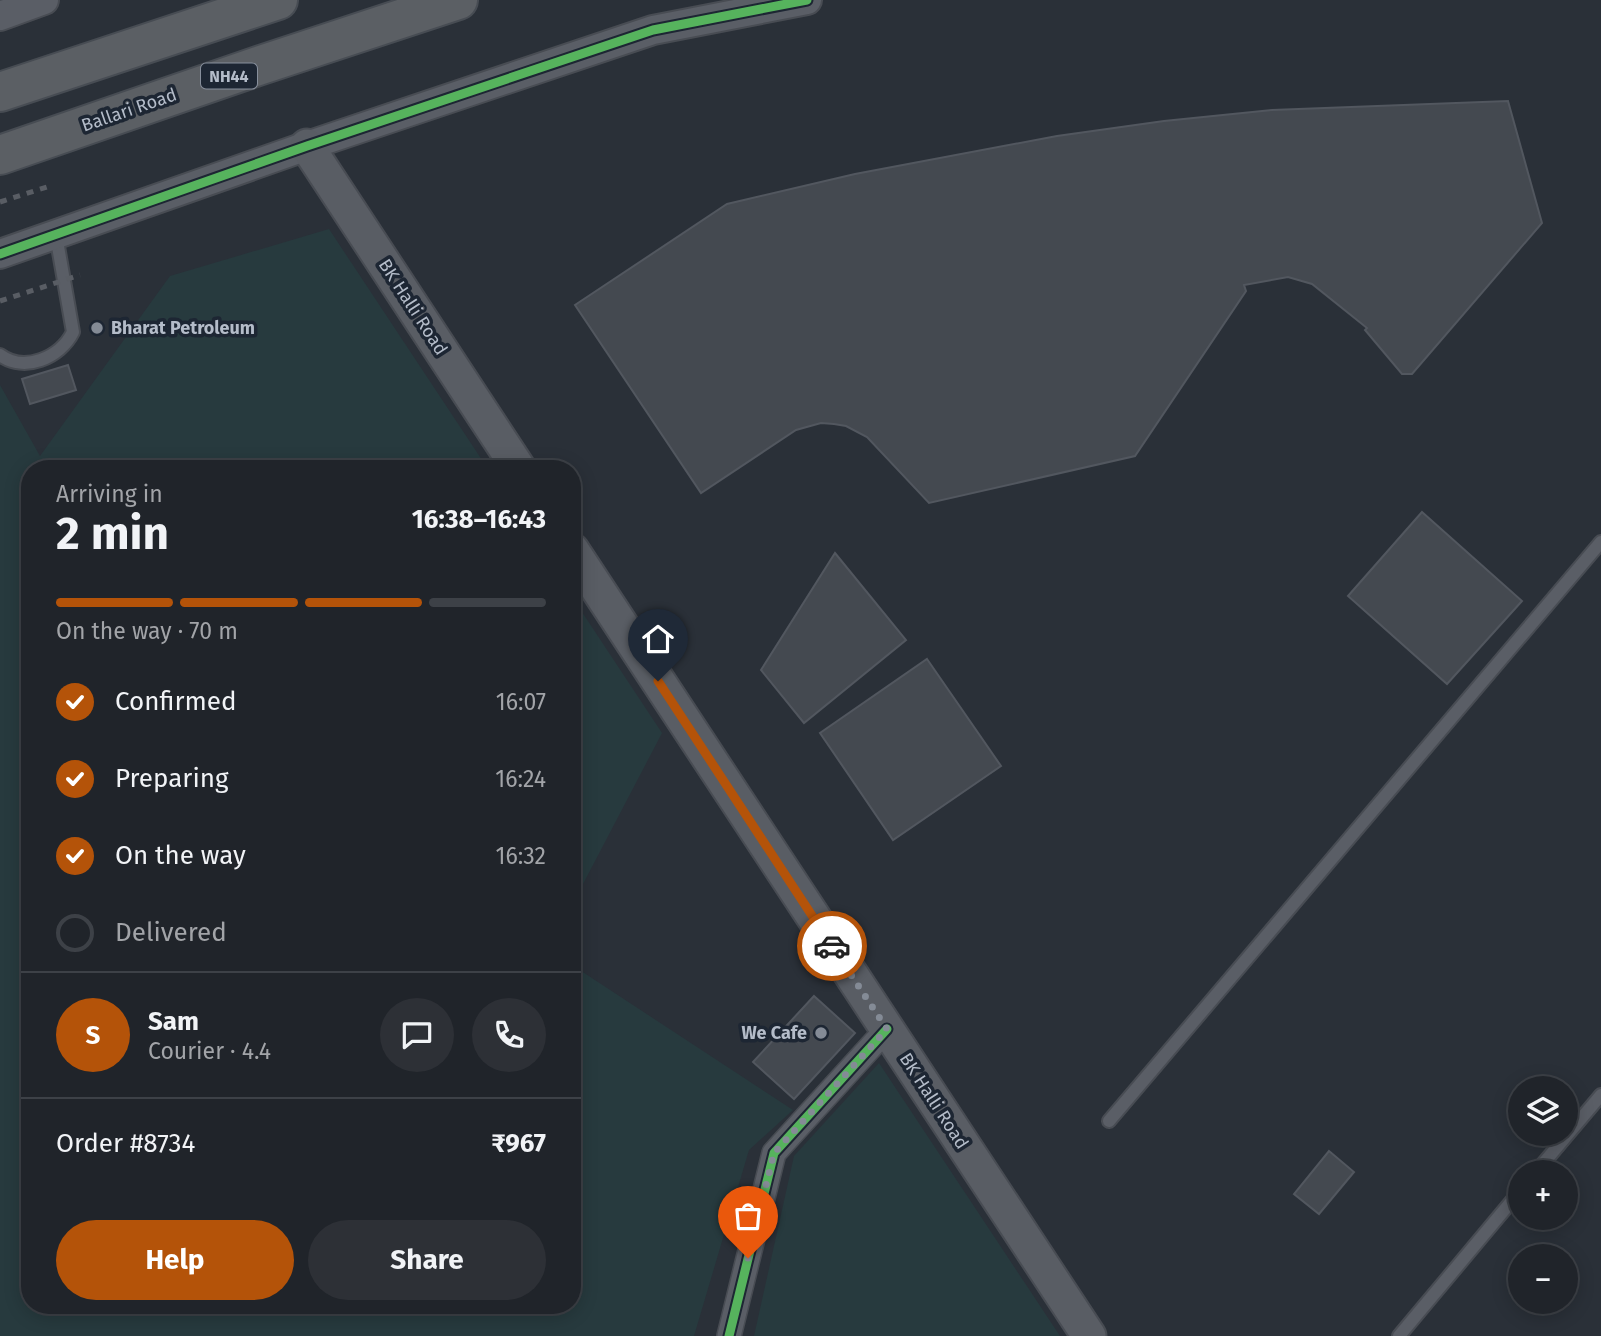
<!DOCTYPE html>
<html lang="en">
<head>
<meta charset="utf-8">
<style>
  body { margin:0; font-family:"Fira Sans",sans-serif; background:#2d3036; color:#f1f3f6; height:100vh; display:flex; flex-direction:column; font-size:26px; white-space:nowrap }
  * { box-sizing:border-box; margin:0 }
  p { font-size:23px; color:#a2a4a8 }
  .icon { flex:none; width:38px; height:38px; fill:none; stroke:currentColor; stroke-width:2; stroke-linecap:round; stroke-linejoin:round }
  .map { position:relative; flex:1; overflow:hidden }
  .side { position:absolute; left:21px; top:460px; width:560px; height:854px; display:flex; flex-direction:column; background:#20242a; border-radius:28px; box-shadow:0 4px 18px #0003,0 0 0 2px #3d4147 }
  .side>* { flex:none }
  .fabs { position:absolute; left:1508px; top:1076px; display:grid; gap:14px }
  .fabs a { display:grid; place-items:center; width:70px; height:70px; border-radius:50%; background:#20242a; box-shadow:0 4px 18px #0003,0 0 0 2px #3d4147; font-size:35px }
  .pin { position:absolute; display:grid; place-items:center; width:60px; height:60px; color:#fff; margin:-72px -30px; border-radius:50% 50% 50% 0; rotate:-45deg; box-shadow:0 0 7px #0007 }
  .pin .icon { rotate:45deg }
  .courier { position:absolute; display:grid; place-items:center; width:70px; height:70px; margin:-35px; border:5px solid #b45309; border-radius:50%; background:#fff; color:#222; box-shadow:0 2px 9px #0007 }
  .summary em { font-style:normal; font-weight:700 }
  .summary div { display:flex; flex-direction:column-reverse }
  .summary { display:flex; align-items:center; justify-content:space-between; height:119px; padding:0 35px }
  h1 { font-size:46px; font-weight:700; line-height:52px }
  .bar { display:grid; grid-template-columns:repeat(4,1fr); gap:10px 7px; align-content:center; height:84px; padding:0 35px }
  .bar i { height:9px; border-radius:5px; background:#3d4147 }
  .bar .on { background:#b45309 }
  .bar p { grid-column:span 4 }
  .line { display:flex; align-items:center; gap:18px; padding:0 35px; border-top:2px solid #3d4147 }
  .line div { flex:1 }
  .round { display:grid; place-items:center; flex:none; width:74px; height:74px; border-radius:37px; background:#2d3036 }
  ol { padding:0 35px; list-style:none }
  li { display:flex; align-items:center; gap:21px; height:77px }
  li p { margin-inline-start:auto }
  li .icon { padding:7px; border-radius:50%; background:#b45309; color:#fff; stroke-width:4 }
  li:last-child { color:#a2a4a8 }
  li i { width:38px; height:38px; border:4px solid #3d4147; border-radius:50% }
  .action { display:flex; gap:14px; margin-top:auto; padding:14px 35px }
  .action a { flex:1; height:80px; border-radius:42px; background:#b45309; color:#fff; font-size:28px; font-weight:700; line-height:80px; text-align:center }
  .action a+a { background:#2d3036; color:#f1f3f6 }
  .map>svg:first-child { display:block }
  .green { fill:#273a3e }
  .building { fill:#444950; stroke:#52575f; stroke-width:2 }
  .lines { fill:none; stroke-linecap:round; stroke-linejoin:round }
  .service-casing { stroke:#484c53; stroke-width:16 }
  .minor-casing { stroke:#484c53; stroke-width:26 }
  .tertiary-casing { stroke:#484c53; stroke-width:32 }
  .secondary-casing { stroke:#484c53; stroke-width:37 }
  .trunk-casing { stroke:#474c53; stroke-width:42 }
  .service { stroke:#5a5e66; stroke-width:12 }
  .minor { stroke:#5a5e66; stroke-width:23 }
  .tertiary { stroke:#5a5e66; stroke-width:28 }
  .secondary { stroke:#595d64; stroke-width:33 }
  .trunk { stroke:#5b5f64; stroke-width:38 }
  .rail { stroke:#595d64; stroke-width:5; stroke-dasharray:7 7; stroke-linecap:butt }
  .cycleway-casing { stroke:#1d2633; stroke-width:13 }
  .cycleway { stroke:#56b35d; stroke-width:9 }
  .done { stroke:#848b96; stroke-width:7; stroke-dasharray:0 12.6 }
  .route { stroke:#b45309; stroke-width:9 }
  .poi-dot { fill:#848b96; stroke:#1d2633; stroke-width:2.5 }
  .labels { text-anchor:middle; stroke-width:7; stroke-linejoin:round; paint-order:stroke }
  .shield { fill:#1d2633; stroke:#878f9c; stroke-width:2 }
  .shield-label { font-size:16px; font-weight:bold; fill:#b4bcc9 }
  .street-label { font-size:18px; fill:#b4bcc9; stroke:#1d2633 }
  .poi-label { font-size:18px; font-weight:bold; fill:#b4bcc9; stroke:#1d2633; text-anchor:start }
</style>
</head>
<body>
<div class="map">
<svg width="1601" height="1336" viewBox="0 0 1601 1336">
  <rect width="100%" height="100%" fill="#2a3038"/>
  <g class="green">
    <polygon points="329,229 488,469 30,469 30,1306 572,1306 572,965 793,1110 749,1150 694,1336 0,1336 0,385 40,456 170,276"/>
    <polygon points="572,597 662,733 572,905"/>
    <polygon points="879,1063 1060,1336 754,1336 794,1156"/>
  </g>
  <g class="building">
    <polygon points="1508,101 1542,223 1412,374 1402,374 1365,330 1367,328 1312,284 1288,277 1244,285 1246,291 1135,456 929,503 867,437 846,426 834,424 821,423 796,430 701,493 575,305 727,204 855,174 1057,136 1164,121 1272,110"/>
    <polygon points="68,365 76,390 30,404 22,379"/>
    <polygon points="1422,512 1522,601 1447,684 1348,596"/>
    <polygon points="835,553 906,640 804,723 761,670"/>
    <polygon points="927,659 1001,766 893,840 820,733"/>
    <polygon points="814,996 855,1033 794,1099 753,1062"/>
    <polygon points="1329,1151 1354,1172 1319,1214 1294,1194"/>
  </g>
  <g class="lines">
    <g class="service-casing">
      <g id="service">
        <path d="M0 355C24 373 60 358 73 332L56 235"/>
        <polyline points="1109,1121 1601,542"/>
        <polyline points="1536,1172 1601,1095"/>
        <polyline points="1399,1336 1521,1190"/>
      </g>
    </g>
    <g class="minor-casing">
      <polyline id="minor" points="729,1336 774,1153 887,1029"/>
    </g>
    <g class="tertiary-casing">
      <g id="tertiary">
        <polyline points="0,16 44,0"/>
        <polyline points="0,254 307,146 653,30 807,0"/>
      </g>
    </g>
    <g class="secondary-casing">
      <g id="secondary">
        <polyline points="307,146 519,469"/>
        <polyline points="572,550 1089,1336"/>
      </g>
    </g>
    <g class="trunk-casing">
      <g id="trunk">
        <polyline points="0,92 278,0"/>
        <polyline points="0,155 258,66 458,0"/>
      </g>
    </g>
    <use href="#service" class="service"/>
    <use href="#minor" class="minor"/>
    <use href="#tertiary" class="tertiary"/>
    <use href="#secondary" class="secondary"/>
    <use href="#trunk" class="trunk"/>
    <g class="rail">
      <polyline points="0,202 53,185"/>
      <polyline points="0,301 80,275"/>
    </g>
    <g class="cycleway-casing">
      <g id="cycleway">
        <polyline points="0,254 307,146 653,30 807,0"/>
        <polyline points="729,1336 774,1153 887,1029"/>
      </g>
    </g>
    <use href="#cycleway" class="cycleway"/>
  </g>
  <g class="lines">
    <polyline class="done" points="748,1258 774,1153 887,1029 832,946"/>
    <polyline class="route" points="658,681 832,946"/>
  </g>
  <g class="poi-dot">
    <circle cx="97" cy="328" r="7"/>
    <circle cx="821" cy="1033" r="7"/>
  </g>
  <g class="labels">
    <rect class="shield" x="201" y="63.5" width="56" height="25" rx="5"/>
    <g class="shield-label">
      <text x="229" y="82">NH44</text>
    </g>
    <g class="street-label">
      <text transform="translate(129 110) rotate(-19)" y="6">Ballari Road</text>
      <text transform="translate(413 307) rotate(57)" y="6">BK Halli Road</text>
      <text transform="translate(934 1101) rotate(57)" y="6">BK Halli Road</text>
    </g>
    <g class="poi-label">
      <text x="111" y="334">Bharat Petroleum</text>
      <text x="807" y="1039" text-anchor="end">We Cafe</text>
    </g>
  </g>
</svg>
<div class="fabs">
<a><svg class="icon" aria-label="layers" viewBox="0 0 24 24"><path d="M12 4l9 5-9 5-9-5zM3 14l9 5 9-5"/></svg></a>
<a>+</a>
<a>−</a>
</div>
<div class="pin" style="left:748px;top:1258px;background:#ea580c"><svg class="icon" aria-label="bag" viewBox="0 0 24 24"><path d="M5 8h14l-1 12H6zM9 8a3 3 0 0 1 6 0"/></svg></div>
<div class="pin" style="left:658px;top:681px;background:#1f2937"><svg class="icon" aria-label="home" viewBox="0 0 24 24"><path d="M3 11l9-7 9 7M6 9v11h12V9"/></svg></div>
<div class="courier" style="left:832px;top:946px"><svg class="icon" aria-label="car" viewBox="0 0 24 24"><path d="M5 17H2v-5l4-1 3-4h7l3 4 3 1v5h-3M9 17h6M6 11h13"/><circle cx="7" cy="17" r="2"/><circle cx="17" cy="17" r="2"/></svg></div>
<section class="side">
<div class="summary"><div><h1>2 min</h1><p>Arriving in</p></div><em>16:38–16:43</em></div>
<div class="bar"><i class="on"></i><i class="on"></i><i class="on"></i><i></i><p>On the way · 70 m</p></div>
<ol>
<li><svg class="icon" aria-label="check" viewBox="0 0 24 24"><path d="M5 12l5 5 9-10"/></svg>Confirmed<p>16:07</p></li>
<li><svg class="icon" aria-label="check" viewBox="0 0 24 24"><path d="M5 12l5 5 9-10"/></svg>Preparing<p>16:24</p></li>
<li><svg class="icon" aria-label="check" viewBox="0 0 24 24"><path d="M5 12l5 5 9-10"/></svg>On the way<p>16:32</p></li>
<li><i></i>Delivered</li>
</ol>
<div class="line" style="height:126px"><b class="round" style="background:#b45309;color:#fff">S</b><div><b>Sam</b><p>Courier · 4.4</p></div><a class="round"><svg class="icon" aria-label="chat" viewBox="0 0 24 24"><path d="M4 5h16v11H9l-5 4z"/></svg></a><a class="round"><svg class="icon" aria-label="phone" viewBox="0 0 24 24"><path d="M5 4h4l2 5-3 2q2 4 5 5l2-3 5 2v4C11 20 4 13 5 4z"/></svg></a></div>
<div class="line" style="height:91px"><div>Order #8734</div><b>₹967</b></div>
<div class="action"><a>Help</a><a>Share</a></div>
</section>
</div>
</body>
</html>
